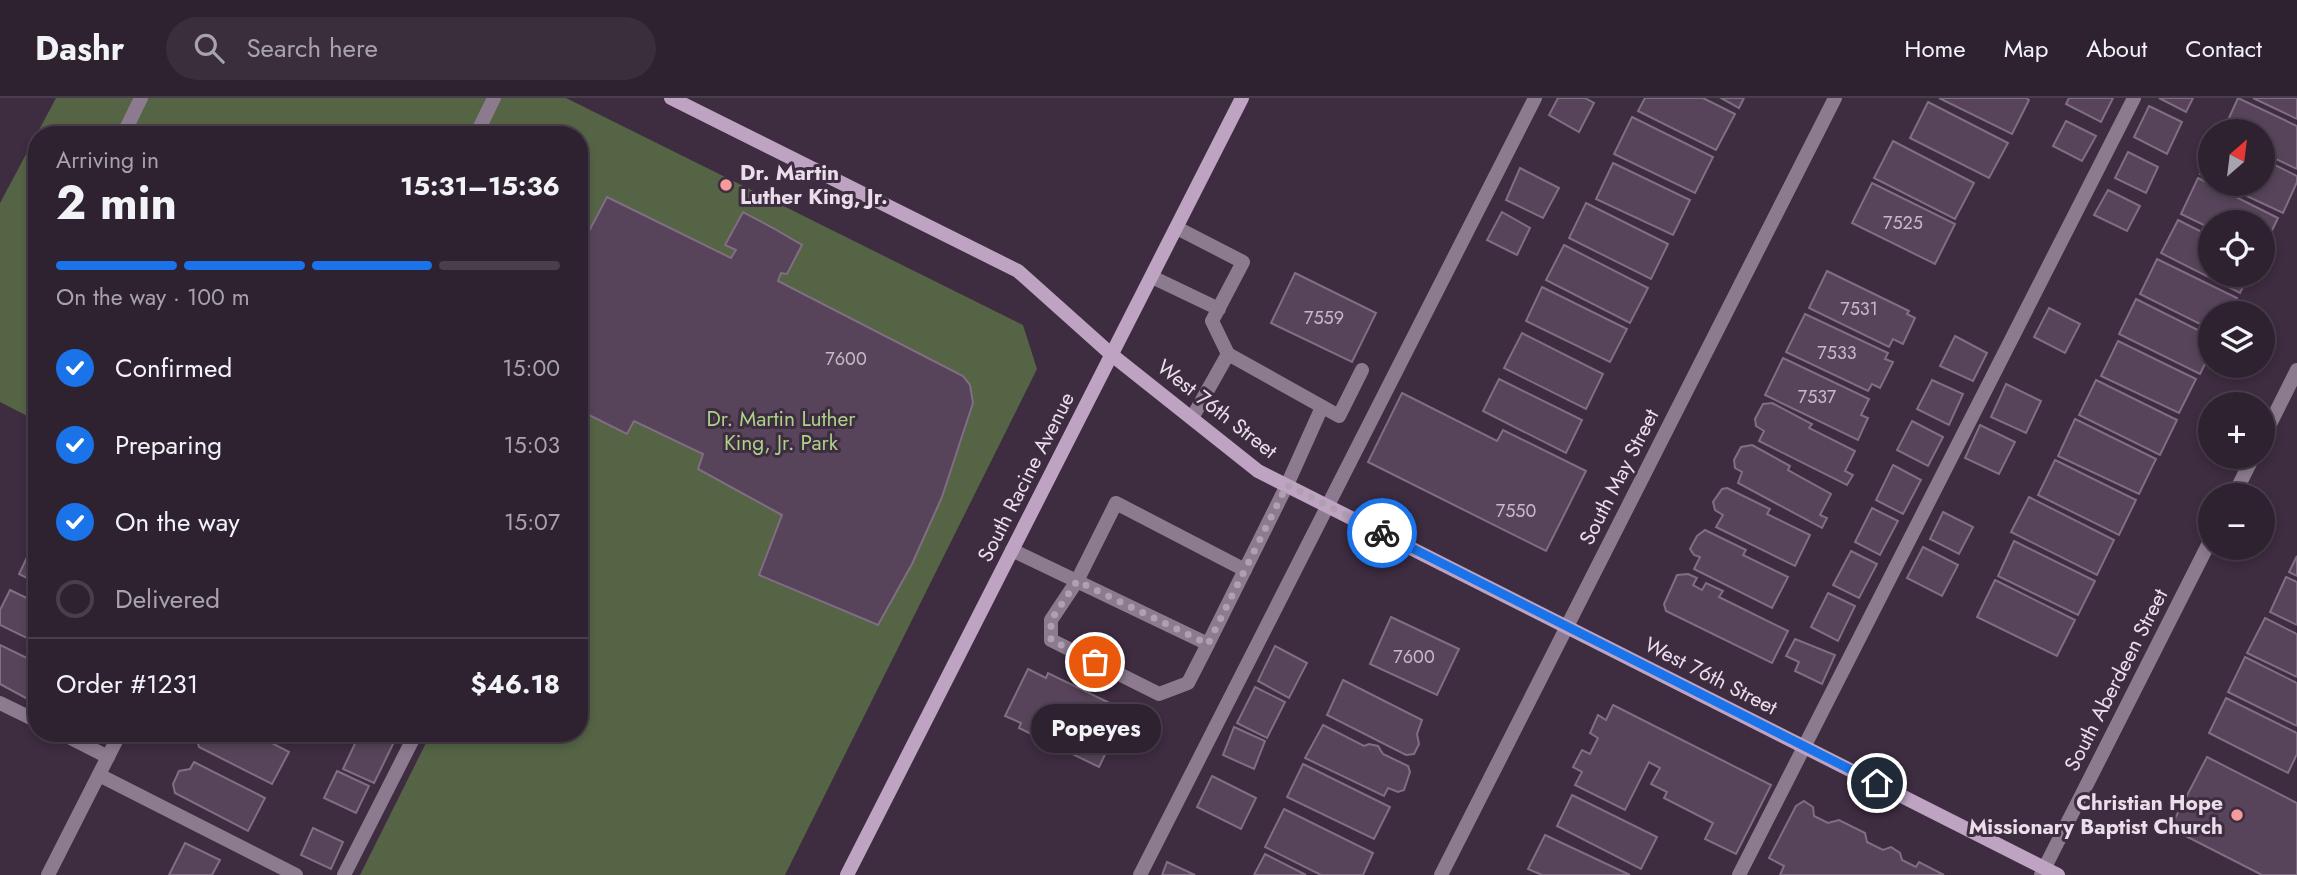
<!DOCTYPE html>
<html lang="en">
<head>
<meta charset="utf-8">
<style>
  body { margin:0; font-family:Jost,sans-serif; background:#3a2e3c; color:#f1f3f6; height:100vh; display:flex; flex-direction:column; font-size:26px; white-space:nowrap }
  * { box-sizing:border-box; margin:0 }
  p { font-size:23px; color:#a7a3ab }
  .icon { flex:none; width:38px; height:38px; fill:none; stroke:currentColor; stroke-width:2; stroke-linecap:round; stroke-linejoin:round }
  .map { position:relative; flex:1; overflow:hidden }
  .side { position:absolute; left:28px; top:28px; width:560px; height:616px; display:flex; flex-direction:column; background:#2e2130; border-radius:28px; box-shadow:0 4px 10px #0003,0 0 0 2px #493e4c }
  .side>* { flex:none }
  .needle { width:46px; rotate:28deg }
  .buttons { position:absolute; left:2198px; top:21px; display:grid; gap:14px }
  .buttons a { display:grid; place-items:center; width:77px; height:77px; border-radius:50%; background:#2e2130; box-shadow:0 4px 10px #0003,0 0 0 2px #493e4c; font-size:35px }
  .pin { position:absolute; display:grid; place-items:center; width:60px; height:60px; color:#fff; margin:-30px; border:4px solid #fff; border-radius:50%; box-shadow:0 2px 7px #0007 }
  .courier { position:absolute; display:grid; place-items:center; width:70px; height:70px; margin:-35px; border:5px solid #1a73e8; border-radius:50%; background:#fff; color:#222; box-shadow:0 2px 9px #0007 }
  .bubble { position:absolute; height:49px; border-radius:24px; background:#2e2130; box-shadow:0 4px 10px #0003,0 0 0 2px #493e4c; font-size:23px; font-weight:700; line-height:49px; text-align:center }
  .summary em { font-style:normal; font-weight:700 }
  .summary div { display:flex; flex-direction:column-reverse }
  .summary { display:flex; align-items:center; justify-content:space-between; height:119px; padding:0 28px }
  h1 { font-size:46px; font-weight:700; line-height:52px }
  .bar { display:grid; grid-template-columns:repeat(4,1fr); gap:10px 7px; align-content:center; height:84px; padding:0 28px }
  .bar i { height:9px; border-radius:5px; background:#493e4c }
  .bar .on { background:#1a73e8 }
  .bar p { grid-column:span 4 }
  .line { display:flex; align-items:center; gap:18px; padding:0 28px; border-top:2px solid #493e4c }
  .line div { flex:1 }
  ol { padding:0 28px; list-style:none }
  li { display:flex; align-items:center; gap:21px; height:77px }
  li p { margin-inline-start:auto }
  li .icon { padding:7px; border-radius:50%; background:#1a73e8; color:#fff; stroke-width:4 }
  li:last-child { color:#a7a3ab }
  li i { width:38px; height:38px; border:4px solid #493e4c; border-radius:50% }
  header { display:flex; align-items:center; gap:42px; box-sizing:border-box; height:98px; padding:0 35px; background:#2e2130; border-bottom:2px solid #493e4c }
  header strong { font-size:33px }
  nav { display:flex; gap:38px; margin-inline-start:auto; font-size:24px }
  .search { width:490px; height:63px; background:#3a2e3c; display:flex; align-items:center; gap:18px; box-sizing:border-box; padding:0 24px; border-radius:38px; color:#a7a3ab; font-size:26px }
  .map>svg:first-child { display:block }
  .green { fill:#546444 }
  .building { fill:#57445a; stroke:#816d84; stroke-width:2 }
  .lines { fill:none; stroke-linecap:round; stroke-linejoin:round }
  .lane { stroke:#8c7b8f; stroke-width:14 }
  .street { stroke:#8c7b8f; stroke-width:14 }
  .secondary { stroke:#bea3c3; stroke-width:14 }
  .done { stroke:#aea0af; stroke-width:7; stroke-dasharray:0 12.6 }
  .route { stroke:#1a73e8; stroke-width:9 }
  .poi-dot { fill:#f59b9b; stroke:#3e2c40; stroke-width:2.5 }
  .labels { text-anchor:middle; stroke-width:6; stroke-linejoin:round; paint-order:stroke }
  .number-label { font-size:18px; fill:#c5b8c7 }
  .poi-label { font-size:21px; font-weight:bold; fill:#eadeeb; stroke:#3e2c40; text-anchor:start }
  .street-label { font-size:21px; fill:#eadeeb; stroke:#3e2c40 }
  .park-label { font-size:21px; fill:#abd386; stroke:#3e2c40 }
</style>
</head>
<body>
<header>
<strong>Dashr</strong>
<div class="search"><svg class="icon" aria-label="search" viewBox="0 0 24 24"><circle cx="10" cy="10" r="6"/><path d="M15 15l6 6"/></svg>Search here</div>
<nav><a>Home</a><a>Map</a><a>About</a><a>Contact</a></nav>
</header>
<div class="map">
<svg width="2297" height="777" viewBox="0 0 2297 777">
  <rect width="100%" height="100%" fill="#3e2c40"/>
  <polygon class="green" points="56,0 566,0 1023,227 1037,271 785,777 360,777 431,635 579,635 579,37 37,37 37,323 0,304 0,105"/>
  <g class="building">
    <polygon points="1558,0 1585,0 1594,5 1579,34 1549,17"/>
    <polygon points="1645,0 1703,0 1735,16 1716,52 1638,13"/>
    <polygon points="1721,0 1744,0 1739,10"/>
    <polygon points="1939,0 2026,0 2029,2 2012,36"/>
    <polygon points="2069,0 2113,0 2101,24 2066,6"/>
    <polygon points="2159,0 2193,0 2186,14"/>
    <polygon points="2238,0 2297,28 2297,71 2263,55 2263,33 2223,33"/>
    <polygon points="2253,0 2297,0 2297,21"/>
    <polygon points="1928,4 2008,45 1989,80 1910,40"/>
    <polygon points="2149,8 2182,24 2167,56 2134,39"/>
    <polygon points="1632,19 1713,59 1695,95 1614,56"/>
    <polygon points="2066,23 2096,38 2082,63 2053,48"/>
    <polygon points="1893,43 1974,85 1955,121 1874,80"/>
    <polygon points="2128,54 2158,69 2146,95 2115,80"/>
    <polygon points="2210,55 2210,80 2200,76"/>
    <polygon points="2263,61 2297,78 2297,84 2283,115 2221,86 2263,86"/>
    <polygon points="1613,65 1690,102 1673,137 1596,101"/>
    <polygon points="1520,70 1559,90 1543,120 1506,102"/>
    <polygon points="2198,80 2278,120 2263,151 2263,124 2210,124 2210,130 2181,116"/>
    <polygon points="1872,85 1955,126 1935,166 1852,125"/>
    <polygon points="2108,92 2140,108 2127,133 2094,117"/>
    <polygon points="607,99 731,160 736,152 725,147 743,114 773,130 802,147 787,176 781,175 778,183 963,278 970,287 973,305 942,399 912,466 878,527 759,477 782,417 698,371 703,356 634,323 627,336 579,312 579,152"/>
    <polygon points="1586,105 1668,146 1651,181 1569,140"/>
    <polygon points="1502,114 1530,130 1517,157 1487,142"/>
    <polygon points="2178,122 2210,138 2210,177 2249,177 2240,195 2161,155"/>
    <polygon points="1564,147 1648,190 1630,225 1546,182"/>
    <polygon points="2157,161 2237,200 2230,215 2210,215 2210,231 2140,196"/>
    <polygon points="1827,173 1909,213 1907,216 1915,220 1903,246 1893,241 1889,249 1809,210"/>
    <polygon points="1295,175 1376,215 1352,264 1271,225"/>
    <polygon points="1542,189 1627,231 1610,264 1526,223"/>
    <polygon points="2136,201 2210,238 2210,256 2200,276 2119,236"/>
    <polygon points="2049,210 2080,226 2065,255 2034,239"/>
    <polygon points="1805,216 1888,255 1885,261 1893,264 1880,290 1872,286 1868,293 1786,254"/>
    <polygon points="1522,235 1603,276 1586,311 1504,270"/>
    <polygon points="1955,238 1987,255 1973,283 1940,268"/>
    <polygon points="2118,243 2196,281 2179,315 2101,278"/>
    <polygon points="1783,260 1869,301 1861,317 1868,320 1858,342 1765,297"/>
    <polygon points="1499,281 1582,322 1566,355 1483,313"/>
    <polygon points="1932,282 1963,296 1949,327 1917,311"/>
    <polygon points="2096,282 2177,322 2160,357 2079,317"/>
    <polygon points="2006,286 2041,303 2026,335 1991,319"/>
    <polygon points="1402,295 1497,343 1503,332 1586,373 1546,453 1368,364"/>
    <polygon points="1772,305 1812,326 1809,330 1855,353 1845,373 1853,377 1847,387 1759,343 1764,333 1756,328 1755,321 1763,306"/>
    <polygon points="2075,321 2156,361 2139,396 2058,358"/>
    <polygon points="1912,323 1943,339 1928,368 1897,352"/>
    <polygon points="1980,327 2015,344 1999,376 1965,360"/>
    <polygon points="1752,347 1790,368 1788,372 1831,396 1820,417 1827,420 1822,430 1738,385 1742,374 1735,370 1734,362 1741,349"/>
    <polygon points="2055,362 2136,402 2119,437 2038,397"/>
    <polygon points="1893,367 1921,382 1903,416 1876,402"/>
    <polygon points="1727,390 1770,411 1767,416 1810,437 1795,468 1716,429 1723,417 1715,412 1713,404 1722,391"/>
    <polygon points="2029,399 2114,442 2097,477 2011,434"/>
    <polygon points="1872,410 1898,423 1880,457 1855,444"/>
    <polygon points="1943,414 1973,429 1959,456 1930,441"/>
    <polygon points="1705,432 1746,452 1743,457 1788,479 1772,510 1694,471 1700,459 1694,457 1690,451 1697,438"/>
    <polygon points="2014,443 2095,483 2078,517 1998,478"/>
    <polygon points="34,445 37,446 37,485 19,476"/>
    <polygon points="1923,449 1958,467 1942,498 1907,480"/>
    <polygon points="1851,453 1877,466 1859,500 1833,487"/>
    <polygon points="2297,458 2297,478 2289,474"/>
    <polygon points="1688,476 1697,480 1693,487 1702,492 1706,485 1723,493 1719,499 1788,533 1772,565 1666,513 1664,506 1677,477"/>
    <polygon points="2286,479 2297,484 2297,527 2270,514"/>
    <polygon points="1995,482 2075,522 2057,558 1977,519"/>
    <polygon points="10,492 37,505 37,545 0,527 0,512"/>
    <polygon points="1828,495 1855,508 1838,543 1811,529"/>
    <polygon points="1391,519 1459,551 1437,597 1370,566"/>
    <polygon points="2265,520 2297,536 2297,579 2247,555"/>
    <polygon points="1795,541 1835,557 1822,586 1795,573 1799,564 1786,558"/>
    <polygon points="0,547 37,565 37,606 0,586"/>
    <polygon points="1275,548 1307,565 1289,600 1258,583"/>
    <polygon points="2245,559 2297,585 2297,628 2228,594"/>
    <polygon points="1028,571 1046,580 1048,575 1126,613 1099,669 1019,630 1021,625 1005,618"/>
    <polygon points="1343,582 1422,622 1417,636 1419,646 1414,656 1406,657 1327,617"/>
    <polygon points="1255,589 1285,604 1267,640 1237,625"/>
    <polygon points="2226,600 2297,635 2297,656 2288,675 2209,635"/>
    <polygon points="1613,607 1771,687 1736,756 1705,741 1713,725 1664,700 1667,694 1651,686 1660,670 1649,664 1625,712 1575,687 1582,674 1573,669 1582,652 1590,656 1598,640 1590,635 1598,617 1606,622"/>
    <polygon points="1323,627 1364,648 1369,646 1378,648 1383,656 1408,668 1410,674 1404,692 1398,694 1388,690 1384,698 1305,660"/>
    <polygon points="1234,629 1265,643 1254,671 1223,657"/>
    <polygon points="200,635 253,635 289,654 272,686 199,649 197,642"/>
    <polygon points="360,635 377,635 394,644 374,685 343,671"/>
    <polygon points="2207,659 2297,705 2297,777 2262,777 2170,730"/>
    <polygon points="194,664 265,700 248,733 175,695 173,686 179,673 190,671"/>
    <polygon points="1303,666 1390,709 1374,741 1287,699"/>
    <polygon points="337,673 369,688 356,715 324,700"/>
    <polygon points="1212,678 1256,700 1241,731 1197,709"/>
    <polygon points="1572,697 1657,739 1641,771 1557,728"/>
    <polygon points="1804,703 1813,709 1814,718 1828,725 1839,722 1865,735 1867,744 1883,752 1891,749 1900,755 1902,762 1916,769 1919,764 1944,777 1780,777 1784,768 1769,760 1796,708"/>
    <polygon points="1284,711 1373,755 1363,777 1321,777 1265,749"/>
    <polygon points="313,730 343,744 331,771 301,757"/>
    <polygon points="1545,737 1630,777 1542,777 1528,771"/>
    <polygon points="185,745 220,762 212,777 169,777"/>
    <polygon points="1265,756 1306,777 1254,777"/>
    <polygon points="1167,764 1195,777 1162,777"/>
  </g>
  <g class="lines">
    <g class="lane">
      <polyline points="123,37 141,0"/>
      <polyline points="476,37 494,0"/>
      <polyline points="1177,130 1243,164 1212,223 1228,256 1339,318 1362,272"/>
      <polyline points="1152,179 1219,211"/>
      <polyline points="1192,320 1228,256"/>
      <polyline points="1012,452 1208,546 1287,387 1322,309"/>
      <polyline points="1208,546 1188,585 1159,596 1051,542 1051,522 1077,483 1116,405 1245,472"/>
      <polyline points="0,605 37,623"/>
      <polyline points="61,635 108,659"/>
      <polyline points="99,677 296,777"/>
      <polyline points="344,777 416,635"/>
      <polyline points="1140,777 1535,0"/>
      <polyline points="1739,777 2134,0"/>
    </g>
    <g class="street">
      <polyline points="2263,340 2297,272"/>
      <polyline points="2234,397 2253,359"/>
      <polyline points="48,777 120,635"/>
      <polyline points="1441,777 1835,0"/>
      <polyline points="2041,777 2210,443"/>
    </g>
    <g class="secondary">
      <polyline points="671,0 1018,173 1112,257 1258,373 2058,777"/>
      <polyline points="847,777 1242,0"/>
    </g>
  </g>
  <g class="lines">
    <polyline class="done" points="1095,564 1051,542 1051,522 1077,483 1208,546 1287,387 1382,435"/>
    <polyline class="route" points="1382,435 1877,685"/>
  </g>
  <g class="poi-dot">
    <circle cx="726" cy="87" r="7"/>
    <circle cx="2237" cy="717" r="7"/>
  </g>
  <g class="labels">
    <g class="number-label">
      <text x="1903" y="131">7525</text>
      <text x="1859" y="217">7531</text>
      <text x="1324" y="226">7559</text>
      <text x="1837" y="261">7533</text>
      <text x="846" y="267">7600</text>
      <text x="1817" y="305">7537</text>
      <text x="1516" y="419">7550</text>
      <text x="1414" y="565">7600</text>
    </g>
    <g class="poi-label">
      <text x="740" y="82">Dr. Martin<tspan x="740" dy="24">Luther King, Jr.</tspan></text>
      <text x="2223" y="712" text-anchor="end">Christian Hope<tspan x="2223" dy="24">Missionary Baptist Church</tspan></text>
    </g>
    <g class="street-label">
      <text transform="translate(1217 311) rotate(38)" y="7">West 76th Street</text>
      <text transform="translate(1026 379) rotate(-63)" y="7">South Racine Avenue</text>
      <text transform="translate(1619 379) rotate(-63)" y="7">South May Street</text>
      <text transform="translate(1711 578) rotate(27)" y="7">West 76th Street</text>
      <text transform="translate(2116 582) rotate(-63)" y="7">South Aberdeen Street</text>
    </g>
    <g class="park-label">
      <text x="781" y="328">Dr. Martin Luther<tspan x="781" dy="24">King, Jr. Park</tspan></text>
    </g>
  </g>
</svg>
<div class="buttons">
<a><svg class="needle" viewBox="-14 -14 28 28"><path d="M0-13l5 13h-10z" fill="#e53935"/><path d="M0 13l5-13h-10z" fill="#a7a3ab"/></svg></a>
<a><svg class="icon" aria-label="locate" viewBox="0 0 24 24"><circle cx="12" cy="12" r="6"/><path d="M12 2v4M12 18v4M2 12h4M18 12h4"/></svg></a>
<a><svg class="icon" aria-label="layers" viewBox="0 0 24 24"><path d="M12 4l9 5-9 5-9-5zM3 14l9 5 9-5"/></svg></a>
<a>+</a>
<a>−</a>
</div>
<div class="pin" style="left:1095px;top:564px;background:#ea580c"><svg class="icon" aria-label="bag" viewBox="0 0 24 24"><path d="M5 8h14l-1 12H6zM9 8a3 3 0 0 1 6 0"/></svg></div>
<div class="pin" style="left:1877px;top:685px;background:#1f2937"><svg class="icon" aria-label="home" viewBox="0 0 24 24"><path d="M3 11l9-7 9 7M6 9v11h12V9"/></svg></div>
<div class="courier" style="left:1382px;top:435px"><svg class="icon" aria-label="bike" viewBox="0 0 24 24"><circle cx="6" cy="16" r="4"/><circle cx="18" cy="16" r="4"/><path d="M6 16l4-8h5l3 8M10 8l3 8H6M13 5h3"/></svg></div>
<div class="bubble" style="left:1031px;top:606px;width:130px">Popeyes</div>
<section class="side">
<div class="summary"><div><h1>2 min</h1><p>Arriving in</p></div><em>15:31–15:36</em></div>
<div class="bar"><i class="on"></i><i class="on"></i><i class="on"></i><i></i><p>On the way · 100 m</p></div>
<ol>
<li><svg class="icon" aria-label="check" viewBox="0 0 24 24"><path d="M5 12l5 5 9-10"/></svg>Confirmed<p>15:00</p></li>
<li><svg class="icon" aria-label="check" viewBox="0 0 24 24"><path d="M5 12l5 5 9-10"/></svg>Preparing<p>15:03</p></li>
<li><svg class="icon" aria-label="check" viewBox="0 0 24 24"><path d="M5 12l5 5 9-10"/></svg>On the way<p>15:07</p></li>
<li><i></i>Delivered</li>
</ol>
<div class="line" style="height:91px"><div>Order #1231</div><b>$46.18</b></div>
</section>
</div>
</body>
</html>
